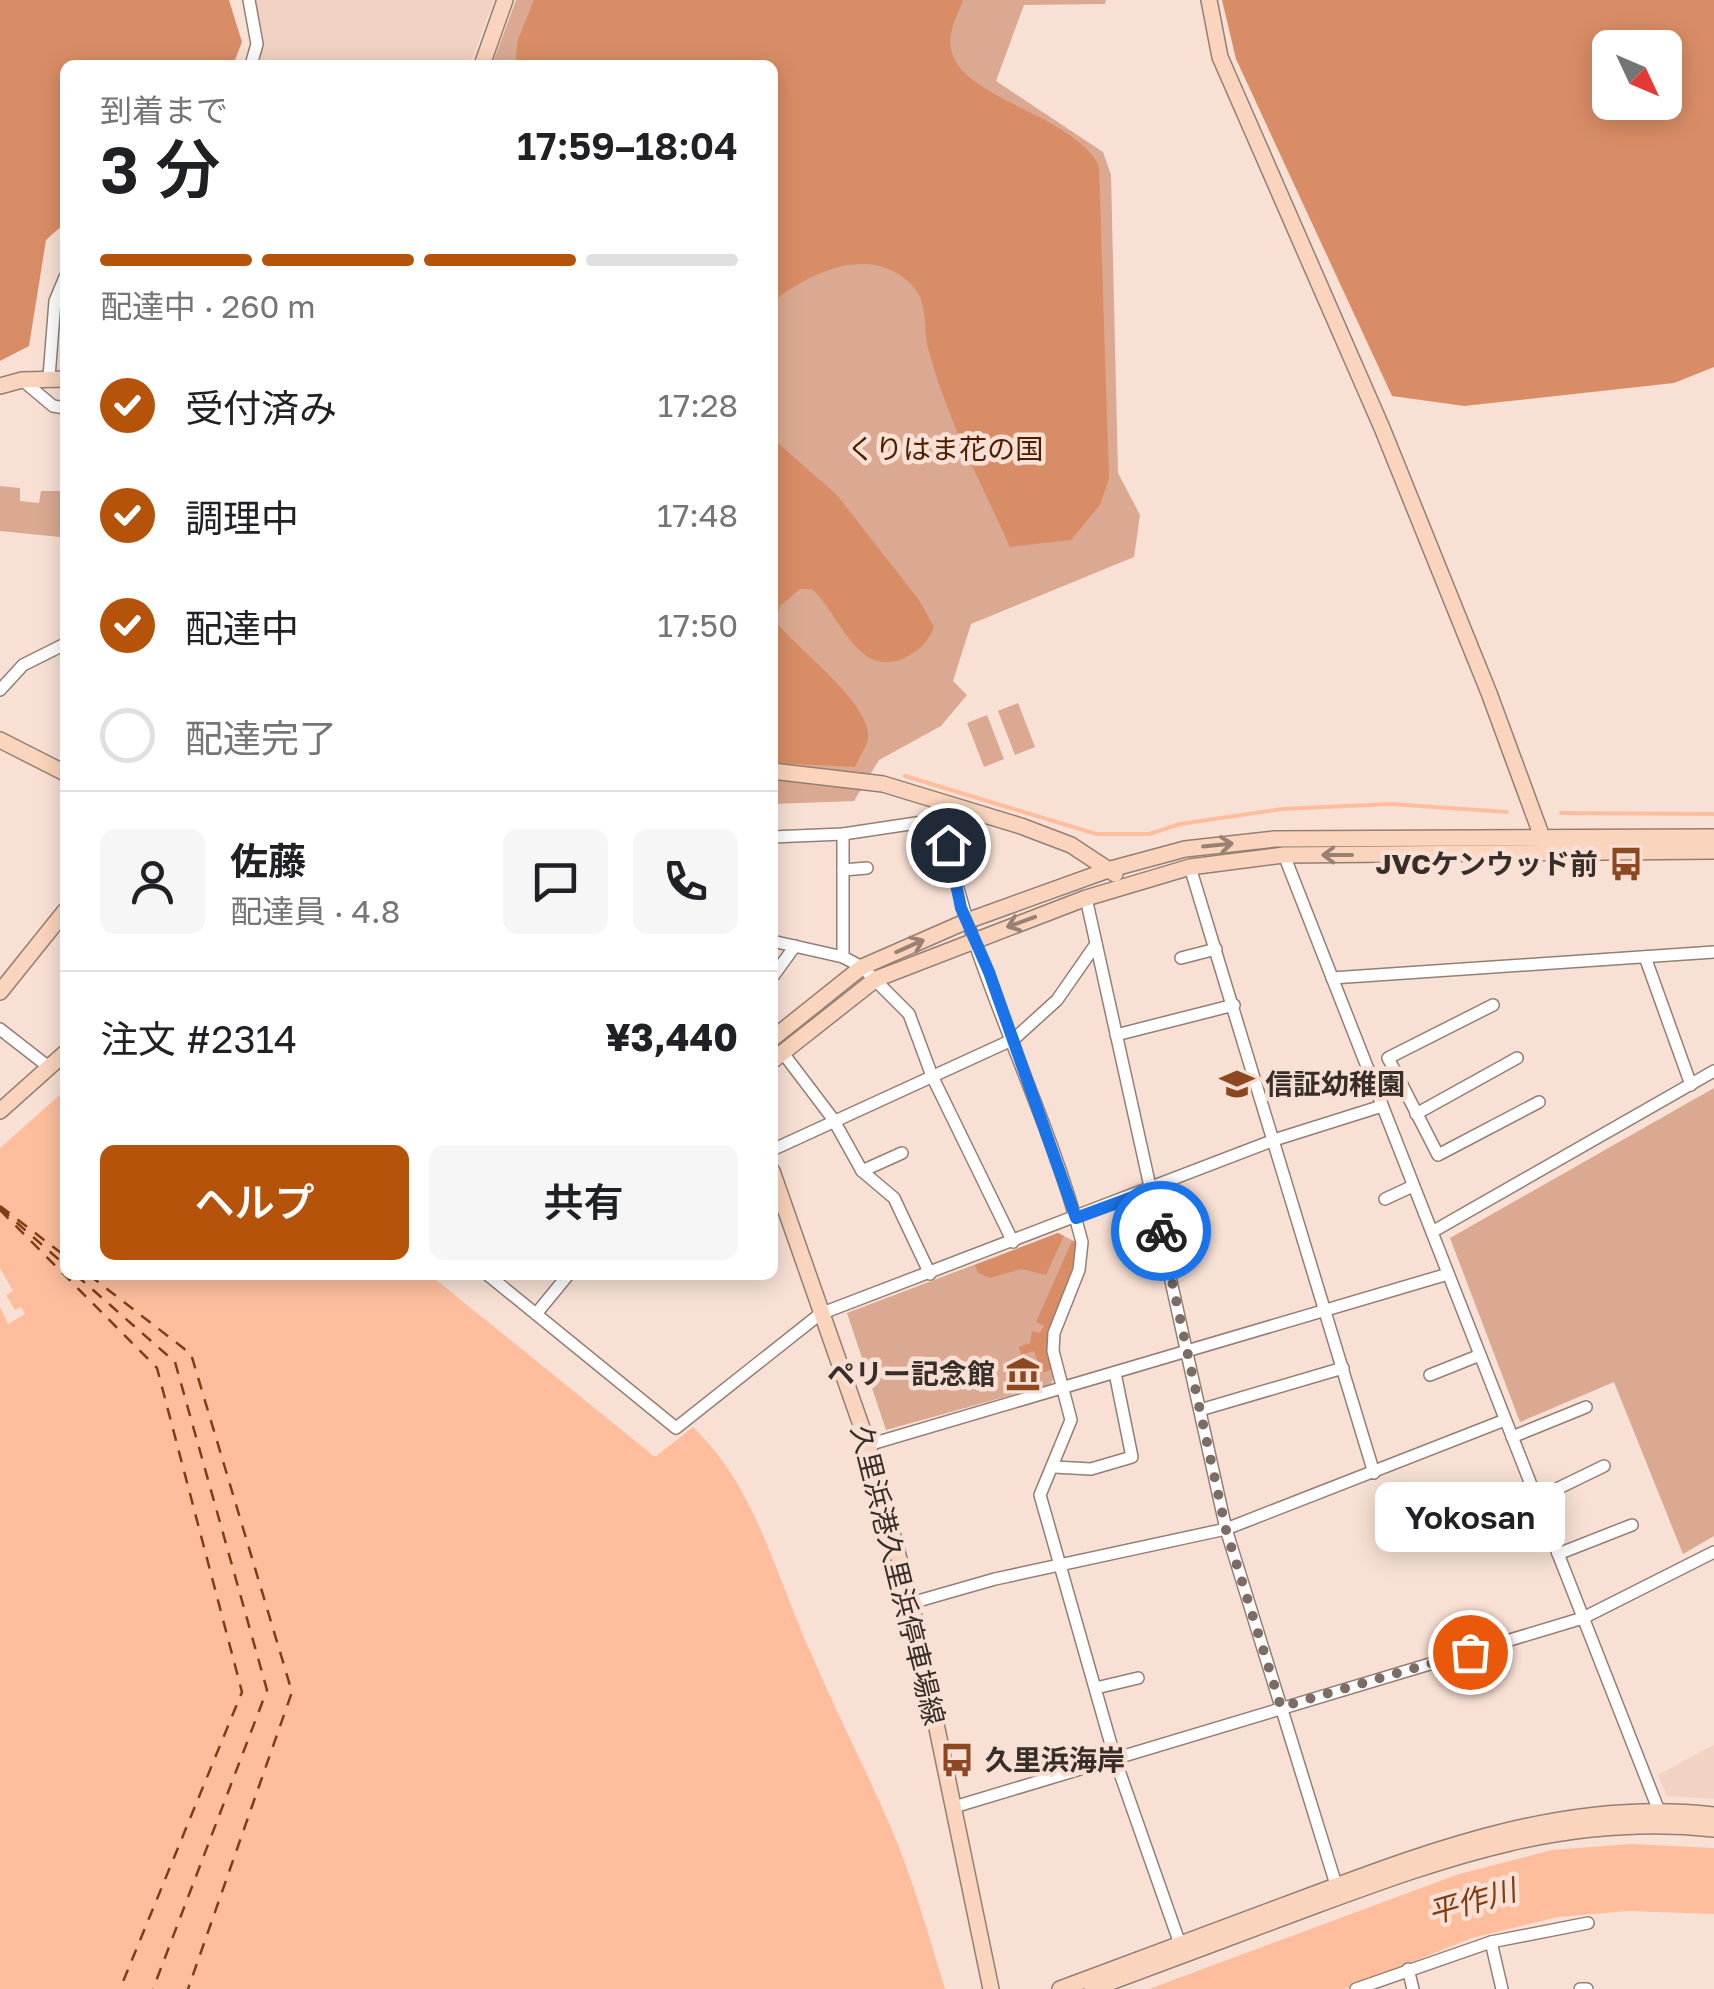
<!DOCTYPE html>
<html lang="ja">
<head>
<meta charset="utf-8">
<style>
  body { margin:0; font-family:"Golos Text","Noto Sans JP",sans-serif; background:#f6f6f6; color:#202124; height:100vh; display:flex; flex-direction:column; font-size:38px; white-space:nowrap }
  * { box-sizing:border-box; margin:0 }
  p { font-size:32px; color:#757577 }
  .icon { flex:none; width:55px; height:55px; fill:none; stroke:currentColor; stroke-width:2; stroke-linecap:round; stroke-linejoin:round }
  .map { position:relative; flex:1; overflow:hidden }
  .side { position:absolute; left:60px; top:60px; width:718px; height:1220px; display:flex; flex-direction:column; background:#fff; border-radius:15px; box-shadow:0 5px 25px #0003 }
  .side>* { flex:none }
  .needle { width:65px; rotate:134deg }
  .tools { position:absolute; left:1592px; top:30px; display:grid; gap:20px }
  .tools a { display:grid; place-items:center; width:90px; height:90px; border-radius:15px; background:#fff; box-shadow:0 5px 25px #0003; font-size:50px }
  .pin { position:absolute; display:grid; place-items:center; width:85px; height:85px; color:#fff; margin:-42px; border:5px solid #fff; border-radius:50%; box-shadow:0 2px 10px #0007 }
  .courier { position:absolute; display:grid; place-items:center; width:100px; height:100px; margin:-50px; border:8px solid #1a73e8; border-radius:50%; background:#fff; color:#222; box-shadow:0 2px 12px #0007 }
  .bubble { position:absolute; height:70px; border-radius:15px; background:#fff; box-shadow:0 5px 25px #0003; font-size:32px; font-weight:600; line-height:70px; text-align:center }
  .overview em { font-style:normal; font-weight:600 }
  .overview div { display:flex; flex-direction:column-reverse }
  .overview { display:flex; align-items:center; justify-content:space-between; height:170px; padding:0 40px }
  h1 { font-size:65px; font-weight:600; line-height:75px }
  .bar { display:grid; grid-template-columns:repeat(4,1fr); gap:15px 10px; align-content:center; height:120px; padding:0 40px }
  .bar i { height:12px; border-radius:8px; background:#e0e0e0 }
  .bar .on { background:#b45309 }
  .bar p { grid-column:span 4 }
  .line { display:flex; align-items:center; gap:25px; padding:0 40px; border-top:2px solid #e0e0e0 }
  .line div { flex:1 }
  .round { display:grid; place-items:center; flex:none; width:105px; height:105px; border-radius:15px; background:#f6f6f6 }
  ol { padding:0 40px; list-style:none }
  li { display:flex; align-items:center; gap:30px; height:110px }
  li p { margin-inline-start:auto }
  li .icon { padding:10px; border-radius:50%; background:#b45309; color:#fff; stroke-width:4 }
  li:last-child { color:#757577 }
  li i { width:55px; height:55px; border:5px solid #e0e0e0; border-radius:50% }
  .button { display:flex; gap:20px; margin-top:auto; padding:20px 40px }
  .button a { flex:1; height:115px; border-radius:15px; background:#b45309; color:#fff; font-size:40px; font-weight:600; line-height:115px; text-align:center }
  .button a+a { background:#f6f6f6; color:#202124 }
  .map>svg:first-child { display:block }
  .built { fill:#f2d2c3 }
  .green { fill:#dba991 }
  .forest { fill:#d98d66; fill-rule:evenodd }
  .water { fill:#febe9e }
  .lines { fill:none; stroke-linecap:round; stroke-linejoin:round }
  .stream { stroke:#febe9e; stroke-width:4 }
  .ferry { stroke:#823c12; stroke-width:2.5; stroke-dasharray:12 10; stroke-linecap:butt }
  .street-casing { stroke:#947f74; stroke-width:14 }
  .secondary-casing { stroke:#947f74; stroke-width:18 }
  .street { stroke:#fff; stroke-width:11 }
  .secondary { stroke:#fad4bc; stroke-width:15 }
  .oneway { stroke:#988172 }
  .done { stroke:#7b6c65; stroke-width:10; stroke-dasharray:0 18 }
  .route { stroke:#1a73e8; stroke-width:12 }
  .labels { text-anchor:middle; stroke-width:9; stroke-linejoin:round; paint-order:stroke }
  .park-label { font-size:28px; fill:#4e1d00; stroke:#f8e0d4 }
  .poi-label { font-size:28px; font-weight:bold; fill:#372e29; stroke:#f8e0d4; text-anchor:end }
  .street-label { font-size:28px; fill:#372e29; stroke:#f8e0d4 }
  .water-label { font-size:30px; font-style:italic; fill:#823c12; stroke:#f8e0d4 }
</style>
</head>
<body>
<div class="map">
<svg width="1714" height="1989" viewBox="0 0 1714 1989">
  <rect width="100%" height="100%" fill="#f8e0d4"/>
  <g class="built">
    <polygon points="256,0 494,0 470,65 258,65 263,38"/>
    <polygon points="1714,1745 1714,1799 1667,1796 1658,1775"/>
  </g>
  <g class="green">
    <polygon points="516,0 1106,0 1105,4 1024,5 996,81 1103,152 1111,175 1118,473 1140,515 1134,557 971,624 953,681 967,695 941,726 879,760 854,801 773,804 772,65 492,65"/>
    <polygon points="0,486 20,488 20,501 39,503 41,491 65,491 60,537 0,531"/>
    <polygon points="1018,703 1035,747 1015,755 998,711"/>
    <polygon points="987,715 1004,759 984,767 967,723"/>
    <polygon points="1714,1088 1714,1536 1683,1554 1614,1382 1520,1422 1450,1238"/>
    <path d="M1058 1233 1078 1243C1063 1287 1040 1329 1055 1374L1051 1384 886 1430 847 1313Z"/>
  </g>
  <g class="forest">
    <polygon points="0,0 229,0 242,42 233,65 65,65 65,223 46,240 29,346 0,361"/>
    <path d="M534 0H963C957 16 946 36 952 53 965 99 1075 116 1099 166L1109 479 1100 505 1071 540 1010 547C981 483 946 417 928 348 923 326 929 302 911 284 869 243 810 273 773 301L772 65H515L518 39Z"/>
    <path d="M1714 0V367L1674 383 1464 406 1392 396 1236 59 1222 0ZM1610 48H1665V102H1610Z"/>
    <path d="M773 439 837 495 919 600 934 627C928 643 918 652 902 659 857 677 840 615 812 589H800L780 606 776 622C797 649 872 704 868 738 867 747 858 759 855 767L773 763Z"/>
    <polygon points="1058,1233 1064,1236 1046,1275 1021,1269 990,1278 978,1273 975,1265"/>
    <path d="M1072 1241 1078 1243C1073 1288 1038 1324 1053 1369L1042 1373 1034 1351 1021 1355 1019 1347 1030 1343 1032 1331 1040 1333 1044 1326 1036 1322Z"/>
  </g>
  <g class="water">
    <path d="M62 1093 65 1275H430L655 1457 693 1427C755 1486 775 1573 809 1649 834 1707 863 1764 889 1823 912 1876 928 1933 945 1989H0V1307L8 1324 25 1314 21 1307 15 1310 6 1295 13 1291 0 1268V1148Z"/>
    <polygon points="1631,1844 1714,1848 1714,1914 1629,1911 1558,1917 1472,1938 1344,1989 1149,1989 1459,1874 1552,1850"/>
  </g>
  <g class="lines">
    <g class="stream">
      <polyline points="905,776 1096,834 1149,834 1180,824 1282,809 1391,804 1507,812"/>
      <polyline points="1561,813 1714,814"/>
    </g>
    <g class="ferry">
      <polyline points="0,1206 65,1256"/>
      <polyline points="0,1208 65,1265"/>
      <polyline points="0,1210 157,1368 242,1692 120,1989"/>
      <polyline points="76,1275 175,1362 267,1690 153,1989"/>
      <polyline points="89,1275 191,1354 292,1692 188,1989"/>
    </g>
    <g class="street-casing">
      <g id="street">
        <polyline points="249,0 257,44 251,65"/>
        <polyline points="49,377 55,301 65,277"/>
        <polyline points="22,380 53,406 65,408"/>
        <polyline points="0,690 23,665 65,644"/>
        <path d="M943 822C968 967 1045 1099 1082 1242L1079 1270 1054 1333 1053 1351 1071 1420 1040 1495 1116 1762 1180 1944"/>
        <polyline points="772,837 843,834 943,819"/>
        <polyline points="1284,855 1659,1811"/>
        <polyline points="1190,867 1374,1473"/>
        <polyline points="843,870 867,868"/>
        <polyline points="1086,898 1226,1529 1338,1891"/>
        <polyline points="772,941 843,957 862,967 909,1014 932,1076 1013,1242"/>
        <polyline points="843,957 843,834"/>
        <polyline points="1645,957 1691,1085"/>
        <polyline points="1181,958 1216,949"/>
        <polyline points="774,975 795,946"/>
        <polyline points="1332,978 1714,952"/>
        <polyline points="0,1029 50,1068"/>
        <polyline points="1116,1035 1234,1005"/>
        <polyline points="783,1053 833,1119 862,1171 894,1198 930,1274"/>
        <polyline points="1398,1077 1438,1155 1539,1102"/>
        <polyline points="1374,1086 1398,1077 1388,1058 1493,1005"/>
        <polyline points="1416,1114 1517,1058"/>
        <polyline points="772,1150 1014,1039 1057,1000 1096,944"/>
        <polyline points="862,1171 902,1153"/>
        <polyline points="1385,1199 1413,1186"/>
        <polyline points="1432,1232 1714,1071"/>
        <polyline points="488,1275 676,1428 820,1314 1274,1140 1382,1106"/>
        <polyline points="536,1314 568,1275"/>
        <polyline points="1430,1375 1480,1355"/>
        <polyline points="1200,1410 1343,1368"/>
        <polyline points="1512,1437 1586,1407"/>
        <polyline points="868,1445 1448,1274"/>
        <polyline points="1054,1467 1091,1469 1132,1457 1115,1373"/>
        <polyline points="1536,1499 1604,1466"/>
        <polyline points="1558,1554 1632,1525"/>
        <polyline points="911,1603 995,1579 1226,1529 1505,1420"/>
        <polyline points="1096,1688 1138,1678"/>
        <polyline points="954,1807 1583,1618 1714,1552"/>
        <polyline points="1491,1942 1502,1989"/>
        <polyline points="1408,1969 1413,1989"/>
        <polyline points="1356,1989 1491,1942 1588,1923"/>
        <polyline points="1580,1989 1587,1989"/>
      </g>
    </g>
    <g class="secondary-casing">
      <g id="secondary">
        <polyline points="1209,0 1220,57 1382,428 1489,693 1545,845"/>
        <polyline points="482,65 505,0"/>
        <polyline points="0,386 22,380 65,379"/>
        <polyline points="0,740 65,773"/>
        <polyline points="772,771 883,784 1021,826 1071,845 1115,874"/>
        <polyline points="0,992 65,911"/>
        <polyline points="772,1039 862,967 967,921 1111,869 1185,849 1275,839 1714,837"/>
        <polyline points="772,1061 876,979 1086,898 1190,867 1284,855 1714,851"/>
        <polyline points="0,1111 65,1053"/>
        <polyline points="772,1171 868,1445 911,1603 991,1989"/>
        <path d="M1060 1989C1143 1958 1226 1927 1309 1896 1439 1847 1572 1798 1714 1815"/>
        <path d="M1092 1989C1166 1961 1240 1934 1314 1906 1447 1857 1568 1813 1714 1829"/>
      </g>
    </g>
    <use href="#street" class="street"/>
    <use href="#secondary" class="secondary"/>
  </g>
  <defs><path id="oneway-shaft" d="M-6 0H5M1.5-3L5.5 0L1.5 3" fill="none" stroke-width="1.6" stroke-linecap="round" stroke-linejoin="round" transform="scale(2.5)"/></defs>
  <g class="oneway">
    <use href="#oneway-shaft" transform="translate(1218 845) rotate(-6)"/>
    <use href="#oneway-shaft" transform="translate(1337 855) rotate(180)"/>
    <use href="#oneway-shaft" transform="translate(1021 922) rotate(160)"/>
    <use href="#oneway-shaft" transform="translate(910 946) rotate(-24)"/>
  </g>
  <g class="lines">
    <polyline class="done" points="1161,1231 1226,1530 1281,1707 1470,1652"/>
    <polyline class="route" points="948,845 961,908 989,972 1076,1218 1152,1190 1161,1231"/>
  </g>
  <defs>
    <g id="bus-bare" transform="scale(2.7)"><path d="M-5-6H5V4H4V6H2V4H-2V6H-4V4H-5ZM-3.5-4V0h7V-4ZM-3.5 1.2v1.5H-2V1.2ZM2 1.2v1.5H3.5V1.2Z" fill="#8d4721" stroke="#f8e0d4" stroke-width="2.5" paint-order="stroke"/></g>
    <g id="school-bare" transform="scale(2.7)"><path d="M0-5L7-2L0 1L-7-2ZM-4 1L0 2.5L4 1V4Q0 6-4 4Z" fill="#8d4721" stroke="#f8e0d4" stroke-width="2.5" paint-order="stroke"/></g>
    <g id="museum-bare" transform="scale(2.7)"><path d="M0-6L6-3V-2H-6V-3ZM-5-1h2V3h-2ZM-1-1h2V3h-2ZM3-1h2V3H3ZM-6 4H6V6H-6Z" fill="#8d4721" stroke="#f8e0d4" stroke-width="2.5" paint-order="stroke"/></g>
  </defs>
  <g fill-rule="evenodd">
    <use href="#bus-bare" x="1626" y="864"/>
    <use href="#school-bare" x="1237" y="1084"/>
    <use href="#museum-bare" x="1023" y="1374"/>
    <use href="#bus-bare" x="957" y="1760"/>
  </g>
  <g class="labels">
    <g class="park-label">
      <text x="945" y="459">くりはま花の国</text>
    </g>
    <g class="poi-label">
      <text x="1598" y="874">JVCケンウッド前</text>
      <text x="1265" y="1094" text-anchor="start">信証幼稚園</text>
      <text x="995" y="1384">ペリー記念館</text>
      <text x="985" y="1770" text-anchor="start">久里浜海岸</text>
    </g>
    <g class="street-label">
      <text transform="translate(898 1575) rotate(76)" y="10">久里浜港久里浜停車場線</text>
    </g>
    <g class="water-label">
      <text transform="translate(1472 1902) rotate(-16)" y="10">平作川</text>
    </g>
  </g>
</svg>
<div class="tools">
<a><svg class="needle" viewBox="-14 -14 28 28"><path d="M0-13l5 13h-10z" fill="#e53935"/><path d="M0 13l5-13h-10z" fill="#757577"/></svg></a>
</div>
<div class="pin" style="left:1470px;top:1652px;background:#ea580c"><svg class="icon" aria-label="bag" viewBox="0 0 24 24"><path d="M5 8h14l-1 12H6zM9 8a3 3 0 0 1 6 0"/></svg></div>
<div class="pin" style="left:948px;top:845px;background:#1f2937"><svg class="icon" aria-label="home" viewBox="0 0 24 24"><path d="M3 11l9-7 9 7M6 9v11h12V9"/></svg></div>
<div class="courier" style="left:1161px;top:1231px"><svg class="icon" aria-label="bike" viewBox="0 0 24 24"><circle cx="6" cy="16" r="4"/><circle cx="18" cy="16" r="4"/><path d="M6 16l4-8h5l3 8M10 8l3 8H6M13 5h3"/></svg></div>
<div class="bubble" style="left:1375px;top:1482px;width:190px">Yokosan</div>
<section class="side">
<div class="overview"><div><h1>3 分</h1><p>到着まで</p></div><em>17:59–18:04</em></div>
<div class="bar"><i class="on"></i><i class="on"></i><i class="on"></i><i></i><p>配達中 · 260 m</p></div>
<ol>
<li><svg class="icon" aria-label="check" viewBox="0 0 24 24"><path d="M5 12l5 5 9-10"/></svg>受付済み<p>17:28</p></li>
<li><svg class="icon" aria-label="check" viewBox="0 0 24 24"><path d="M5 12l5 5 9-10"/></svg>調理中<p>17:48</p></li>
<li><svg class="icon" aria-label="check" viewBox="0 0 24 24"><path d="M5 12l5 5 9-10"/></svg>配達中<p>17:50</p></li>
<li><i></i>配達完了</li>
</ol>
<div class="line" style="height:180px"><a class="round"><svg class="icon" aria-label="person" viewBox="0 0 24 24"><circle cx="12" cy="8" r="4"/><path d="M4 21q1-7 8-7t8 7"/></svg></a><div><b>佐藤</b><p>配達員 · 4.8</p></div><a class="round"><svg class="icon" aria-label="chat" viewBox="0 0 24 24"><path d="M4 5h16v11H9l-5 4z"/></svg></a><a class="round"><svg class="icon" aria-label="phone" viewBox="0 0 24 24"><path d="M5 4h4l2 5-3 2q2 4 5 5l2-3 5 2v4C11 20 4 13 5 4z"/></svg></a></div>
<div class="line" style="height:130px"><div>注文 #2314</div><b>¥3,440</b></div>
<div class="button"><a>ヘルプ</a><a>共有</a></div>
</section>
</div>
</body>
</html>
